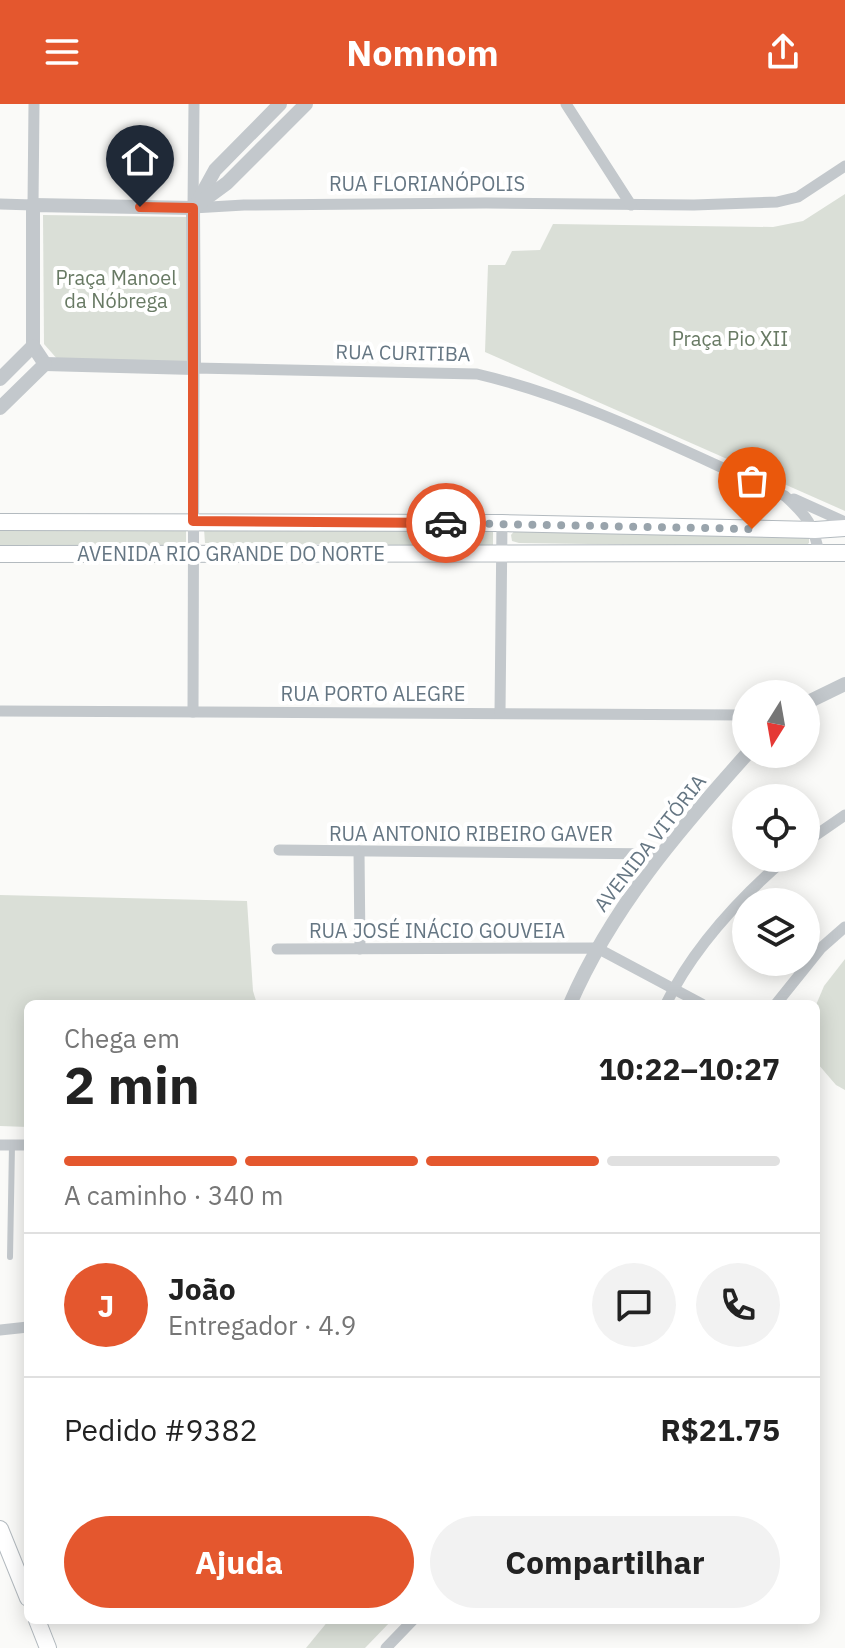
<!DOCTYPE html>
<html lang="pt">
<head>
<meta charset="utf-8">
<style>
  body { margin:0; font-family:"IBM Plex Sans",sans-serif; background:#f2f2f2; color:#222; height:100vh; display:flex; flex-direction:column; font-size:30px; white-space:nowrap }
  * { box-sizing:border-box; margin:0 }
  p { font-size:26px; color:#767676 }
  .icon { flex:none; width:44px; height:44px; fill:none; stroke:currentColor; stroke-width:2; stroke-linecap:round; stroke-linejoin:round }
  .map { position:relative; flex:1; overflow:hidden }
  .panel { position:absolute; left:24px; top:896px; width:796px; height:624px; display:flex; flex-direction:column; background:#fff; border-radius:12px; box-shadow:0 4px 20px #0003 }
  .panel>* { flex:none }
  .needle { width:52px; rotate:191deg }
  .controls { position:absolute; left:732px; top:576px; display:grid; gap:16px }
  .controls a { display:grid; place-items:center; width:88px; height:88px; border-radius:50%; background:#fff; box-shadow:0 4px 20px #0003; font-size:40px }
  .pin { position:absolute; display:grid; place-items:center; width:68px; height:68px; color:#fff; margin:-82px -34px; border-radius:50% 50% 50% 0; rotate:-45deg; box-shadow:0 0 8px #0007 }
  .pin .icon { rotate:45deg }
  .courier { position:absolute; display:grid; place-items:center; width:80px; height:80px; margin:-40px; border:6px solid #e4572e; border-radius:50%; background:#fff; color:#222; box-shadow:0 2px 10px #0007 }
  .headline em { font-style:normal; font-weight:700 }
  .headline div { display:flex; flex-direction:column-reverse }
  .headline { display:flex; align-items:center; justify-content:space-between; height:136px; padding:0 40px }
  h1 { font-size:52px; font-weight:700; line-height:60px }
  .bar { display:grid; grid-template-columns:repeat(4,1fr); gap:12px 8px; align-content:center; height:96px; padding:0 40px }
  .bar i { height:10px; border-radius:6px; background:#e0e0e0 }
  .bar .on { background:#e4572e }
  .bar p { grid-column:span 4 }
  .line { display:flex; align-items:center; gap:20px; padding:0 40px; border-top:2px solid #e0e0e0 }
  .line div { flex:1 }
  .round { display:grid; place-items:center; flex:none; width:84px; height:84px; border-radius:42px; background:#f2f2f2 }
  .action { display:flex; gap:16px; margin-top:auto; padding:16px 40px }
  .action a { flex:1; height:92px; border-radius:48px; background:#e4572e; color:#fff; font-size:32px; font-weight:700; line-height:92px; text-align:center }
  .action a+a { background:#f2f2f2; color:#222 }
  header { display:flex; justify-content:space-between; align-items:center; height:104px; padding:0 40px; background:#e4572e; color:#fff; font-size:36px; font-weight:700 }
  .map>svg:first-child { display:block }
  .green { fill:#dadfd7 }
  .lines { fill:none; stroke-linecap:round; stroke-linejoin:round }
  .secondary-casing { stroke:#b3babf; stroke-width:18 }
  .service { stroke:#c3c8cc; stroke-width:6 }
  .minor { stroke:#c3c8cc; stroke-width:11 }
  .tertiary { stroke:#c3c8cc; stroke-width:14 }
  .secondary { stroke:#fff; stroke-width:16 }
  .done { stroke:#99a4ac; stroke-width:8; stroke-dasharray:0 14.4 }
  .route { stroke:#e4572e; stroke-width:10 }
  .labels { text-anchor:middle; stroke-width:8; stroke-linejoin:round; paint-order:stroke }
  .street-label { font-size:20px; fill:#657683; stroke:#fff }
  .park-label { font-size:20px; fill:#687a64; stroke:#fff }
</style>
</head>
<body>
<header><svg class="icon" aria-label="menu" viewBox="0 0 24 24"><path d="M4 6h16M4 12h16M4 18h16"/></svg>Nomnom<svg class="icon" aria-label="share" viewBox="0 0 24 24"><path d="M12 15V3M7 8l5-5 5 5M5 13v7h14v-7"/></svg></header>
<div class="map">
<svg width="845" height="1544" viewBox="0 0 845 1544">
  <rect width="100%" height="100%" fill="#fafaf8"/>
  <g class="green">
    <polygon points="845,90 845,407 485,248 488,161 505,161 512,147 540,146 553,120 773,123 803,117"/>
    <polygon points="43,111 187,113 189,260 59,257 44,240"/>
    <rect x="0" y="423" width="186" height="18"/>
    <polygon points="493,423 493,442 205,439 204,425"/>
    <polygon points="516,425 809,433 809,439 804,443 519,439 512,437 511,431"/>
    <polygon points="0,791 247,797 253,887 257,900 28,900 28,1023 0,1022"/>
    <polygon points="845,855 845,986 836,981 818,960 816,901 824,882"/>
    <polygon points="329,1516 392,1516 365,1544 306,1544"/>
  </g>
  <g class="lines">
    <g class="secondary-casing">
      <g id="secondary">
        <polyline points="0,418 502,419 815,426 845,424"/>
        <polyline points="0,450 845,449"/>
        <polyline points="0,1425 28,1494"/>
        <polyline points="37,1516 48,1544"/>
      </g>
    </g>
    <polyline class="service" points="10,1153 12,1041"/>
    <g class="minor">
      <polyline points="194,0 193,104 244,101 486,99 694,101 777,98 798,93 845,62"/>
      <polyline points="566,0 631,101"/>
      <polyline points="0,100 33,101 34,0"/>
      <polyline points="794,395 845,418"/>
      <polyline points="0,607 746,611"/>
      <path d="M193 608 194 264 477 270C584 295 685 348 785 392 807 412 814 421 819 450"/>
      <polyline points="500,608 502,419"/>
      <polyline points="806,738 845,711"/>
      <polyline points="279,746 662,750"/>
      <polyline points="359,747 360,845"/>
      <polyline points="277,845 597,844 702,900"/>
      <path d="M666 900C693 844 740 794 786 754"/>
      <polyline points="776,900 821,844 845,823"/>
      <polyline points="0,1041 28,1041"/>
      <polyline points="0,1226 28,1223"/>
      <polyline points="386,1544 413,1516"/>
    </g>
    <g class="tertiary">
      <polyline points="198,97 215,66 280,0"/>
      <polyline points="193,104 227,79 306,0"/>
      <polyline points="45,260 33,242 33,101 193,104"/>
      <polyline points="45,260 194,264 193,104"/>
      <polyline points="0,275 33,242"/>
      <polyline points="0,304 45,260"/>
      <polyline points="806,599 845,580"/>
      <path d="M570 900C611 805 678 727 747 650"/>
    </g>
    <use href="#secondary" class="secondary"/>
  </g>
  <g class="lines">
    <polyline class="done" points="446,419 752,425"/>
    <polyline class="route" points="140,103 193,104 193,417 446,419"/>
  </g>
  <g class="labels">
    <g class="street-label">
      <text x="427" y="87">RUA FLORIANÓPOLIS</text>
      <text transform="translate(403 249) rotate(1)" y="7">RUA CURITIBA</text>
      <text x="231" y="457">AVENIDA RIO GRANDE DO NORTE</text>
      <text x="373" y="597">RUA PORTO ALEGRE</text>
      <text x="471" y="737">RUA ANTONIO RIBEIRO GAVER</text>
      <text transform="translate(650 739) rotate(-52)" y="7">AVENIDA VITÓRIA</text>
      <text x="437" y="834">RUA JOSÉ INÁCIO GOUVEIA</text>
    </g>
    <g class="park-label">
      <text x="116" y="181">Praça Manoel<tspan x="116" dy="23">da Nóbrega</tspan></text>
      <text x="730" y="242">Praça Pio XII</text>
    </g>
  </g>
</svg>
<div class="controls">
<a><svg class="needle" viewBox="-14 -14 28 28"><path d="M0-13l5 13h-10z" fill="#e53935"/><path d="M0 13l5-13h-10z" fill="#767676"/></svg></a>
<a><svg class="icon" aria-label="locate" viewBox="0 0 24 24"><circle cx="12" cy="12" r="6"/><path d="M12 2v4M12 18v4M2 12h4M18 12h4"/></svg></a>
<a><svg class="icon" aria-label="layers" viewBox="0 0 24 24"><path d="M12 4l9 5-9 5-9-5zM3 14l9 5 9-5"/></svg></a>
</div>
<div class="pin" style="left:752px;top:425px;background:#ea580c"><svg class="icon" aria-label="bag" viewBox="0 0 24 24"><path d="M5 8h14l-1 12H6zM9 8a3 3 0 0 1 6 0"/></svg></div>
<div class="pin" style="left:140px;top:103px;background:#1f2937"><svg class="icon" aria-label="home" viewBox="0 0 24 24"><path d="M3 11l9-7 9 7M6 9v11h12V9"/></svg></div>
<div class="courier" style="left:446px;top:419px"><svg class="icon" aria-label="car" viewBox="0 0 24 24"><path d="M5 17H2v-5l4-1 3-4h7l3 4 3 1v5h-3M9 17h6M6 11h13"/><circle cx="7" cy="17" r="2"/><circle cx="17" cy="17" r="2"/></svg></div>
<section class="panel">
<div class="headline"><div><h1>2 min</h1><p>Chega em</p></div><em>10:22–10:27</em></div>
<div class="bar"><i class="on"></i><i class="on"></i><i class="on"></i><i></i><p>A caminho · 340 m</p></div>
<div class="line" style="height:144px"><b class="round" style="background:#e4572e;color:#fff">J</b><div><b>João</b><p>Entregador · 4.9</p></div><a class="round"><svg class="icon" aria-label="chat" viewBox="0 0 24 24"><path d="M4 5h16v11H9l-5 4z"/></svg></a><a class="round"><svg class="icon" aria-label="phone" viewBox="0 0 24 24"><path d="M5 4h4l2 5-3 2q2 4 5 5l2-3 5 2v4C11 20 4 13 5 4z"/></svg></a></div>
<div class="line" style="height:104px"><div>Pedido #9382</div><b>R$21.75</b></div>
<div class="action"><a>Ajuda</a><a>Compartilhar</a></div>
</section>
</div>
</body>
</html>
